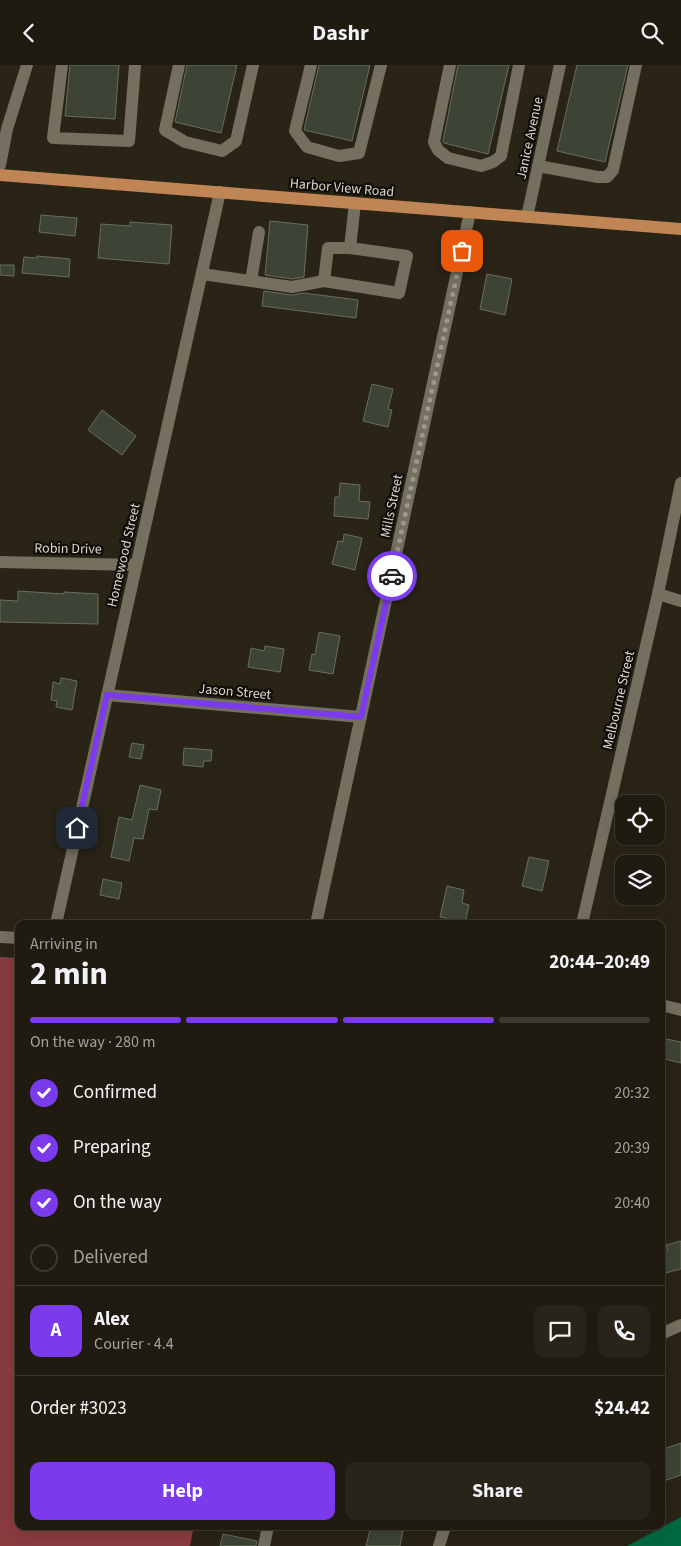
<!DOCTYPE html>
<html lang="en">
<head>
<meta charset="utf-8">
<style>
  body { margin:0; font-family:"Source Sans 3",sans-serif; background:#28241a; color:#f1f3f6; height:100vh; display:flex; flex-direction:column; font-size:19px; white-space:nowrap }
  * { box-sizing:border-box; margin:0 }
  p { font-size:16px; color:#a2a19f }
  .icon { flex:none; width:28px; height:28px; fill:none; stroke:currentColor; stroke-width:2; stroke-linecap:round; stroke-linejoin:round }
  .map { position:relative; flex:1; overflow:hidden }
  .drawer { position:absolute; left:15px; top:855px; width:650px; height:610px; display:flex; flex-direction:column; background:#201b11; border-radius:10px; box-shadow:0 5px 20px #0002,0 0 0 1px #3d3931 }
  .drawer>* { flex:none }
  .controls { position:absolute; left:615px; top:730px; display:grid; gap:10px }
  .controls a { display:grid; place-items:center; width:50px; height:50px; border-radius:10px; background:#201b11; box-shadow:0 5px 20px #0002,0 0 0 1px #3d3931; font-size:25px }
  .pin { position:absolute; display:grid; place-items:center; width:42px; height:42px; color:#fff; margin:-21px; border-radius:10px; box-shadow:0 2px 8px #0006 }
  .courier { position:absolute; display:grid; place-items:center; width:50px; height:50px; margin:-25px; border:4px solid #7c3aed; border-radius:50%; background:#fff; color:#222; box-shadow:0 1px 6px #0007 }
  .headline em { font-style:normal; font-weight:700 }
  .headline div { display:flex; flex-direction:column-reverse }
  .headline { display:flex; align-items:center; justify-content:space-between; height:85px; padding:0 15px }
  h1 { font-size:32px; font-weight:700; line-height:38px }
  .bar { display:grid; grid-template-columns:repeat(4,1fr); gap:8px 5px; align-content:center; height:60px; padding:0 15px }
  .bar i { height:6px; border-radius:4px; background:#3d3931 }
  .bar .selected { background:#7c3aed }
  .bar p { grid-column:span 4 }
  .line { display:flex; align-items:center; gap:12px; padding:0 15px; border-top:1px solid #3d3931 }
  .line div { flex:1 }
  .round { display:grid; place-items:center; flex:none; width:52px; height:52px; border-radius:10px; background:#28241a }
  ol { padding:0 15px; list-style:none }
  li { display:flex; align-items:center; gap:15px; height:55px }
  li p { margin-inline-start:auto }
  li .icon { padding:5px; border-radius:50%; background:#7c3aed; color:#fff; stroke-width:4 }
  li:last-child { color:#a2a19f }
  li i { width:28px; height:28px; border:2px solid #3d3931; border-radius:50% }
  .button { display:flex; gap:10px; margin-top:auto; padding:10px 15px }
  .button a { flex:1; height:58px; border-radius:10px; background:#7c3aed; color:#fff; font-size:20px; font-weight:700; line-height:58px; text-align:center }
  .button a+a { background:#28241a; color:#f1f3f6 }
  header { display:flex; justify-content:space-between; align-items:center; height:65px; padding:0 15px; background:#201b11; font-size:22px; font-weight:700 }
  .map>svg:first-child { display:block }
  .forest { fill:#8a3c3f }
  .water { fill:#006941 }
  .building { fill:#3e4435; stroke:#686e5e }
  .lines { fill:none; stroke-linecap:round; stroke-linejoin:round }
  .minor { stroke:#756f5f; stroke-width:12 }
  .major { stroke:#bf8554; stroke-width:12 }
  .done { stroke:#9c988e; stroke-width:5; stroke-dasharray:0 9 }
  .route { stroke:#7c3aed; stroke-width:6 }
  .labels { text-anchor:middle; stroke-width:4.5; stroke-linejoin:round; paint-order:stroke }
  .street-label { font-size:14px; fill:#dad7ce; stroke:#100e08 }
</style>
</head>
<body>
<header><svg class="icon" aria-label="back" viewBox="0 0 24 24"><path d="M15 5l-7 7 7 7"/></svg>Dashr<svg class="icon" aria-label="search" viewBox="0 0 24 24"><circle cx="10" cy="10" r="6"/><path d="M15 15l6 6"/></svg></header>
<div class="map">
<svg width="681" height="1481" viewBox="0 0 681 1481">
  <rect width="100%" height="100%" fill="#2a2417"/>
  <polygon class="forest" points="0,892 19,893 19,1461 194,1461 190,1481 0,1481"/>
  <polygon class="water" points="681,1452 681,1481 627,1481"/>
  <g class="building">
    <polygon points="70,0 119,0 115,54 65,51"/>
    <polygon points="187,0 237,0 221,68 175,57"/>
    <polygon points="319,0 370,0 352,76 304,65"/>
    <polygon points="458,0 509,0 488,89 444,78 443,76"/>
    <polygon points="577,0 628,0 605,97 557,86"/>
    <polygon points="41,150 77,153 75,171 39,167"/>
    <polygon points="270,156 308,160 304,212 292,214 265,210"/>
    <polygon points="130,157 172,160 169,199 98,193 101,159 130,161"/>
    <polygon points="37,191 70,194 69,212 22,208 24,192 37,193"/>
    <polygon points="0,200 14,200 14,211 0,210"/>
    <polygon points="487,209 512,214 505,250 480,244"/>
    <polygon points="264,226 291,230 304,228 358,235 356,253 262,241"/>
    <polygon points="372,319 393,324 388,344 392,345 388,362 363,356"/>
    <polygon points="102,345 136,371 122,390 88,365"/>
    <polygon points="340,418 360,420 359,436 370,437 368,454 334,451 335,432 339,432"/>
    <polygon points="344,469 362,473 355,505 332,499 338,476 343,477"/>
    <polygon points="18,526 64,529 64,527 98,529 98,559 0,557 0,535 18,536"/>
    <polygon points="319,567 340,571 333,609 309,605 312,589 315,590"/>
    <polygon points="265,581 284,584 280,607 248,602 251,583 264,586"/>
    <polygon points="61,613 77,616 72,645 56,642 57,636 51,635 53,617 60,619"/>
    <polygon points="132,678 144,680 141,694 129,692"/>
    <polygon points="184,683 212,685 211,696 204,696 203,702 183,700"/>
    <polygon points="140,720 161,725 157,745 149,744 143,774 134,773 129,796 111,792 119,752 132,755"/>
    <polygon points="529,792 549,796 542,826 522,821"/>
    <polygon points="103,814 122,818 119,834 100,830"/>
    <polygon points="447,821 464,825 462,838 469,840 465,859 444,859 446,853 440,852"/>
    <polygon points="661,973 681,977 681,998 661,993"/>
    <polygon points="681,1176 681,1204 661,1209 661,1188 668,1186 666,1180"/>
    <polygon points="681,1378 681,1410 661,1417 661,1385"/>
    <polygon points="371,1461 404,1461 400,1481 366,1481"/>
    <polygon points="223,1469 257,1476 256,1481 220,1481"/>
  </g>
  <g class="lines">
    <g class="minor">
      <polyline points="62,0 53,73 129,76 135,0"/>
      <polyline points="179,0 165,65 185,77 222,86 236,76 253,0"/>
      <polyline points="311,0 295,66 307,82 339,91 359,88 381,0"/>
      <polyline points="450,0 434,77 438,85 448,93 481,101 493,97 501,91 519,0"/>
      <polyline points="0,100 7,64 27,0"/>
      <polyline points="538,101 598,112 607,112 613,105 636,0"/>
      <polyline points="527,152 560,0"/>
      <polyline points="202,209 292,222 324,216 328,183 350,183 355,138"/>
      <polyline points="251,216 259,167"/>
      <polyline points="324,216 399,228 407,191 350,183"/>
      <polyline points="0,497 136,500"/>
      <polyline points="658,529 681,536"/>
      <polyline points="107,630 361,652"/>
      <polyline points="56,859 220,127"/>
      <polyline points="316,859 470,147"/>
      <polyline points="582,859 658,529 681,418"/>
      <polyline points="0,872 19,873"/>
      <polyline points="661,940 681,945"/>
      <polyline points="661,1269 681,1260"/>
      <polyline points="264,1481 268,1461"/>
      <polyline points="439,1481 445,1461"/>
    </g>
    <polyline class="major" points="0,110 681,164"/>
  </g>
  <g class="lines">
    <polyline class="done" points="392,511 462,186"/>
    <polyline class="route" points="77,763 107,630 361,652 392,511"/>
  </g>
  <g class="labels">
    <g class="street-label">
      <text transform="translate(529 73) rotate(-78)" y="5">Janice Avenue</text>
      <text transform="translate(342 122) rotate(5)" y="5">Harbor View Road</text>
      <text transform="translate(391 441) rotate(-78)" y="5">Mills Street</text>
      <text transform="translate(68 483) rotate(1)" y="5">Robin Drive</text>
      <text transform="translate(123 490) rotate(-77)" y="5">Homewood Street</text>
      <text transform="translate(235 626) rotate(5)" y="5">Jason Street</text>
      <text transform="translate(618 635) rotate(-77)" y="5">Melbourne Street</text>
    </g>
  </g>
</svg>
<div class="controls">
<a><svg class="icon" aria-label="locate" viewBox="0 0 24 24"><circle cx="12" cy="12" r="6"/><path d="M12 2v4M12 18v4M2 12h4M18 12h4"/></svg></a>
<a><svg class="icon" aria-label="layers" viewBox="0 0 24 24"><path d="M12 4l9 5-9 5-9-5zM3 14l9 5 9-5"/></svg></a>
</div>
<div class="pin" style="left:462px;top:186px;background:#ea580c"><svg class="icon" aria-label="bag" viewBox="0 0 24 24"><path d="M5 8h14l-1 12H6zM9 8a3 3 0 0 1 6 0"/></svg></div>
<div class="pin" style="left:77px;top:763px;background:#1f2937"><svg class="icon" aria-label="home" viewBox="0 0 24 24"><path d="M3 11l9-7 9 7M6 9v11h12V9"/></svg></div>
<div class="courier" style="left:392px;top:511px"><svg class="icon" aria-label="car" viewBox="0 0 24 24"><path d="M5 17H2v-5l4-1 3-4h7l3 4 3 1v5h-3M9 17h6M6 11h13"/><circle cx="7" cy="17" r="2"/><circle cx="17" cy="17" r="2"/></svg></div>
<section class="drawer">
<div class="headline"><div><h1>2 min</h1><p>Arriving in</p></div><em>20:44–20:49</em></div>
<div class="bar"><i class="selected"></i><i class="selected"></i><i class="selected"></i><i></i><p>On the way · 280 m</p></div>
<ol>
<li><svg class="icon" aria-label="check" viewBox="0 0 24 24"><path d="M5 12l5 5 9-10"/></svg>Confirmed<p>20:32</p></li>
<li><svg class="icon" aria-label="check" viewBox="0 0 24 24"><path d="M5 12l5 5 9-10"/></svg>Preparing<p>20:39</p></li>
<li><svg class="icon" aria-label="check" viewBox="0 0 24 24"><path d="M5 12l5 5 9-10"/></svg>On the way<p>20:40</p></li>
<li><i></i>Delivered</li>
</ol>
<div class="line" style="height:90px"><b class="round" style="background:#7c3aed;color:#fff">A</b><div><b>Alex</b><p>Courier · 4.4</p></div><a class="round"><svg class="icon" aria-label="chat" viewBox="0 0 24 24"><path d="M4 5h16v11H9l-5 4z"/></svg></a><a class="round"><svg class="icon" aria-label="phone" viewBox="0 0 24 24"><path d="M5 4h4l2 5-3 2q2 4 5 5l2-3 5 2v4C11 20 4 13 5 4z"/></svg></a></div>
<div class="line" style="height:65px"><div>Order #3023</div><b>$24.42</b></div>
<div class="button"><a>Help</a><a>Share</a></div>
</section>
</div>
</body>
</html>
